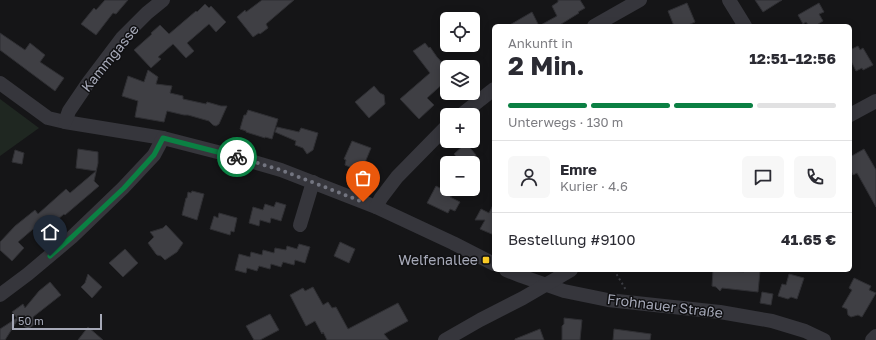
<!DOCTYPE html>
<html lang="de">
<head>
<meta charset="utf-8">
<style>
  body { margin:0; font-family:"Golos Text",sans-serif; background:#f7f7f7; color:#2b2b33; height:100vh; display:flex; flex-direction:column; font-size:15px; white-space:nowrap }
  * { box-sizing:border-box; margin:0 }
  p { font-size:13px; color:#7c7c81 }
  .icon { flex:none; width:22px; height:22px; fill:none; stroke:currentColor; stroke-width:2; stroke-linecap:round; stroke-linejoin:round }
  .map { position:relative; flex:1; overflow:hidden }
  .panel { position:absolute; left:492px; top:24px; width:360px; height:248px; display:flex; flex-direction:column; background:#fff; border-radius:6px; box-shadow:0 2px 10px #0003 }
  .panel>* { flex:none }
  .fabs { position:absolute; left:440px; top:12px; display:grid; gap:8px }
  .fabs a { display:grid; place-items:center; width:40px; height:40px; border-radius:6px; background:#fff; box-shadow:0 2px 10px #0003; font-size:20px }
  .scale { position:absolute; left:12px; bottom:10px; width:90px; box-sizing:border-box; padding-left:4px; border:2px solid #a6a9b8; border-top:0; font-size:11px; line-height:14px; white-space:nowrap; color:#a6a9b8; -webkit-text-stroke:3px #101012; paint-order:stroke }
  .pin { position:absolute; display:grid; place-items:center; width:34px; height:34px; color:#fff; margin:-41px -17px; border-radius:50% 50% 50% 0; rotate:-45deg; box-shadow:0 0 4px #0007 }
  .pin .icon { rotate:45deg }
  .courier { position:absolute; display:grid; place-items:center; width:40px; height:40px; margin:-20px; border:3px solid #0b8043; border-radius:50%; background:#fff; color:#222; box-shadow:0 1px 5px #0007 }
  .summary em { font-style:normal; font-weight:700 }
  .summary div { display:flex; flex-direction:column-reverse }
  .summary { display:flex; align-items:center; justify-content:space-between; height:68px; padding:0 16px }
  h1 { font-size:26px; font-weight:700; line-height:30px }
  .bar { display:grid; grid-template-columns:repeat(4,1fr); gap:6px 4px; align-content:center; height:48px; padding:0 16px }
  .bar i { height:5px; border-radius:3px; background:#e1e1e2 }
  .bar .selected { background:#0b8043 }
  .bar p { grid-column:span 4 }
  .line { display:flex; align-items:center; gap:10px; padding:0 16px; border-top:1px solid #e1e1e2 }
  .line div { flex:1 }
  .round { display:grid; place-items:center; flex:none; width:42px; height:42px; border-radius:6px; background:#f7f7f7 }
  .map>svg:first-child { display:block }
  .green { fill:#1f2721 }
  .building { fill:#3f3f44; stroke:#2f2f33 }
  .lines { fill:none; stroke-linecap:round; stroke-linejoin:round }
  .path { stroke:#3c3d43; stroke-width:2; stroke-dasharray:2 3; stroke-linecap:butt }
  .minor { stroke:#36363c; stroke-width:14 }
  .done { stroke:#737580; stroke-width:4; stroke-dasharray:0 7.2 }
  .route { stroke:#0b8043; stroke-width:5 }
  .poi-dot { fill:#ffcf26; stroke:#101012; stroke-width:1.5 }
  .labels { text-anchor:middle; stroke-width:3; stroke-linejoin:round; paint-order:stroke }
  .street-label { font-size:14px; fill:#a6a9b8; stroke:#101012 }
  .poi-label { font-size:14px; fill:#a6a9b8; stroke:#101012; text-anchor:end }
</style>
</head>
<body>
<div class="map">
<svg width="876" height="340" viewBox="0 0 876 340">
  <rect width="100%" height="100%" fill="#151517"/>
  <polygon class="green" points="0,99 39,128 0,156"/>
  <g class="building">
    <polygon points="105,0 128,0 116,14 113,13 96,35 81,24 94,8 96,10"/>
    <polygon points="262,0 294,0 266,24 268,28 260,34 259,33 253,37 237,17 245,10 246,12"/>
    <polygon points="558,0 580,0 585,8 578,12 579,13 558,26 508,26 532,12 539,26 557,16 552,6 558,2"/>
    <polygon points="755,0 782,0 763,12"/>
    <polygon points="687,3 695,22 686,26 674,26 668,11"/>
    <polygon points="819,3 824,12 819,14 823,21 815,26 809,26 806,22 803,24 798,15"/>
    <polygon points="205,4 209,8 211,6 226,22 216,32 209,24 187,43 194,51 186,58 173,44 158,57 161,59 151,68 134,50 152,34 151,33 160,25 169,34 196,11 197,12"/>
    <polygon points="0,33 25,50 30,43 45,55 40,62 64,78 55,91 0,50"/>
    <polygon points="425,43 429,48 430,47 437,57 447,68 447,80 427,98 434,105 419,119 400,99 430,73 413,51"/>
    <polygon points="858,46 860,50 863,48 873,65 863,70 862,68 856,71 850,59 850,50"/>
    <polygon points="148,70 158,77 156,84 172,86 170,93 183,96 183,99 206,104 207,102 221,106 227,106 219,124 216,126 213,125 209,121 188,115 184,115 167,111 164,122 135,117 138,101 122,96 128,76 144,82"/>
    <polygon points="374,86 380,93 384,95 385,104 369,118 355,102"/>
    <polygon points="248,110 278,119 272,139 265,137 265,138 246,132 246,131 240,129 244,115 246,115"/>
    <polygon points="277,127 299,132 301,128 318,133 313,150 307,154 303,148 295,145 296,141 275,132"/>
    <polygon points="352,141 371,148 361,172 345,165 346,160 344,159"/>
    <polygon points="466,143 476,155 467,163 462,163 454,154"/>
    <polygon points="78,149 98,152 98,163 94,181 99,186 65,215 64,214 50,226 51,228 42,235 38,231 36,232 33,229 18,242 24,248 12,261 0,250 0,242 15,226 35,210 38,214 66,189 70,193 96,171 76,168"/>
    <polygon points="864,149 876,170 876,207 857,173 853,175 850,169 850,157"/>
    <polygon points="15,150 24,153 22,164 12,162"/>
    <polygon points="436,186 453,195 450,197 460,202 455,211 450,209 448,213 427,203"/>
    <polygon points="192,191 204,194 197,220 182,215 186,198 187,198 188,192 191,193"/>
    <polygon points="276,202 286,205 281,221 271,218 270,223 260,220 259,226 249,223 253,207 263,210 265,204 274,207"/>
    <polygon points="494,203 494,235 480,229 485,220 475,220 481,209 489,213"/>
    <polygon points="219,213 237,218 234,232 231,231 230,235 210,229 214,216 218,218"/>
    <polygon points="166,225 183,243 177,252 165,260 161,256 157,255 156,254 148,243 154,237 150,232 163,228"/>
    <polygon points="340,242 355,249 349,263 334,256"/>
    <polygon points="299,244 310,247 305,263 295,260 294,265 283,262 281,267 271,264 270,269 259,266 257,271 247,268 246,273 235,270 239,254 250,257 251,252 262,255 263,250 274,253 275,248 286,250 287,246 297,249"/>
    <polygon points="125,249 138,263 123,277 109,263"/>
    <polygon points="713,270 744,272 744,270 749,270 760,271 758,292 722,288 720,291 716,287 712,286"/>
    <polygon points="88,274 102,287 92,298 81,287 85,283"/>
    <polygon points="789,274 804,278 797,299 791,297 788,299 778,296 782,284 786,285"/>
    <polygon points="854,278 871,286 869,290 876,293 862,317 858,315 851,317 848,315 847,309 842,307 852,290 849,288"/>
    <polygon points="50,282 61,295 33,317 35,320 33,322 35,324 28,329 17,321 5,340 0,340 0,329 17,318 12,312 23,304 25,308 39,291"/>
    <polygon points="313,287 323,305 328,302 332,308 336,307 348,329 398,303 408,321 384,334 389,340 327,340 323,332 322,334 315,321 306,326 290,295 303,288 305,291"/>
    <polygon points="762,292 773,294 771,305 760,303"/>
    <polygon points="270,314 279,330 260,340 254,340 246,326"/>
    <polygon points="564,318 582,320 580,340 562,340 562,326 564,324"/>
    <polygon points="88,327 103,340 78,340"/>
    <polygon points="540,329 544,340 515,340 515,339"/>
    <polygon points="614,329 651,334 650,340 613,340"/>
  </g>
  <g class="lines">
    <polyline class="path" points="614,270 626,290"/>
    <g class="minor">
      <polyline points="729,0 745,26"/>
      <polyline points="594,26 640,0"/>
      <polyline points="0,83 48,118 65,122 163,138 233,156 281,170 376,207 453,243 494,264"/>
      <polyline points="461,115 494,89"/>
      <polyline points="850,115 876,101"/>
      <polyline points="65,122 69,111 88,83 122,38 147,13 163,0"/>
      <polyline points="376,207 381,198 397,177 447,126"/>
      <polyline points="300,225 313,182"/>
      <polyline points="506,270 521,276 564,291 608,300 720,312 772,321 805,331 824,340"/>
      <polyline points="0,295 28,274 72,237 123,188 154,155 163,138"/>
      <polyline points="445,340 480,320 523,298 571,270"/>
      <polyline points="872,340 876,336"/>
    </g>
  </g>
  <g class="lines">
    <polyline class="done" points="237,157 281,170 363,202"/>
    <polyline class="route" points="50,256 72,237 124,188 154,155 163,138 237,157"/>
  </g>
  <rect class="poi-dot" x="482" y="256" width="8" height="8" rx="2"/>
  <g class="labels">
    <g class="street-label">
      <text transform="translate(110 58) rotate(-51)" y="5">Kammgasse</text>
      <text transform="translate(665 306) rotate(7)" y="5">Frohnauer Straße</text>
    </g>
    <g class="poi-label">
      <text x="478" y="265">Welfenallee</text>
    </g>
  </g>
</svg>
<div class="fabs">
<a><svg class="icon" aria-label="locate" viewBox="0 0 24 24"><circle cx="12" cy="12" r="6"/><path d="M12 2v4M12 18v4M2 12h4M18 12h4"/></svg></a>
<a><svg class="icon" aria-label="layers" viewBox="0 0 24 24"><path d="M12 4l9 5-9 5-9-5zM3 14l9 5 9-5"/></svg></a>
<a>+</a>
<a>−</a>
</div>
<div class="scale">50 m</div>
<div class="pin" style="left:363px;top:202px;background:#ea580c"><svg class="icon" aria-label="bag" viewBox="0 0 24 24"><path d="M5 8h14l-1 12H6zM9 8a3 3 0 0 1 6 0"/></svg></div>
<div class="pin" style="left:50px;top:256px;background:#1f2937"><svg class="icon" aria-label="home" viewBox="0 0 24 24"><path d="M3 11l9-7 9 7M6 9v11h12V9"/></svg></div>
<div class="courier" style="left:237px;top:157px"><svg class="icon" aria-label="bike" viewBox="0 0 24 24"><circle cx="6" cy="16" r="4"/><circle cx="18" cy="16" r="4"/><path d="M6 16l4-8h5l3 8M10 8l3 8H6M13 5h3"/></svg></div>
<section class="panel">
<div class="summary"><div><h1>2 Min.</h1><p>Ankunft in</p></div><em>12:51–12:56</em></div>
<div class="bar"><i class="selected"></i><i class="selected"></i><i class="selected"></i><i></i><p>Unterwegs · 130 m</p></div>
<div class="line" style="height:72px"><a class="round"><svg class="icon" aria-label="person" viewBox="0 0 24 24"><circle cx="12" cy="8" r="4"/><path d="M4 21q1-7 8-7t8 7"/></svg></a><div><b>Emre</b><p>Kurier · 4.6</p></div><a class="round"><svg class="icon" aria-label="chat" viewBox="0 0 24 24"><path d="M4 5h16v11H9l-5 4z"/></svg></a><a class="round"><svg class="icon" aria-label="phone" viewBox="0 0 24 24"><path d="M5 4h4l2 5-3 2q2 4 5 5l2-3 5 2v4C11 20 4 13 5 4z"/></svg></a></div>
<div class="line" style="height:52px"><div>Bestellung #9100</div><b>41.65 €</b></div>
</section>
</div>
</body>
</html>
